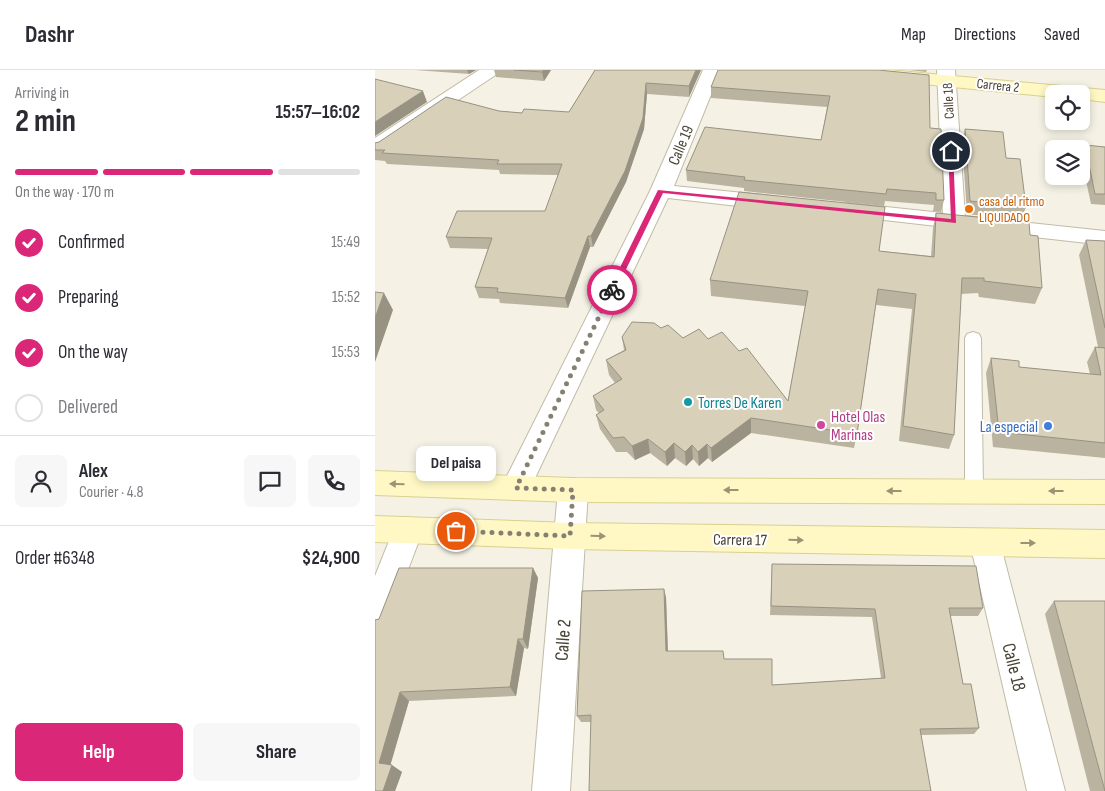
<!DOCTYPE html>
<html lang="en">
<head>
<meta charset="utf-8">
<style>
  body { margin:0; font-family:"Sofia Sans Condensed",sans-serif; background:#f7f7f7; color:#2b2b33; height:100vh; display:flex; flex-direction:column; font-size:19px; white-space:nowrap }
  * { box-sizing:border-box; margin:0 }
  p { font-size:16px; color:#7c7c81 }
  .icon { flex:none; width:28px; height:28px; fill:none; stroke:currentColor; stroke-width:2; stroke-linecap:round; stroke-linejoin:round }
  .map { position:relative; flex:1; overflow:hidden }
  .sheet { display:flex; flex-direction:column; background:#fff; width:375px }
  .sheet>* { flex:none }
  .fabs { position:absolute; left:670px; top:15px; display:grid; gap:10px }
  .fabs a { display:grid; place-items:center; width:45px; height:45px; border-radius:8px; background:#fff; box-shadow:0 2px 8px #0003; font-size:25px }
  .pin { position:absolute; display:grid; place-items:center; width:42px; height:42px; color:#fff; margin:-21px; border:2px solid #fff; border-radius:50%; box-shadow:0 1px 5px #0007 }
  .courier { position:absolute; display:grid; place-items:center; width:50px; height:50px; margin:-25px; border:4px solid #db2777; border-radius:50%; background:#fff; color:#222; box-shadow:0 1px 6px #0007 }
  .bubble { position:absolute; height:35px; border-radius:8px; background:#fff; box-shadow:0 2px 8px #0003; font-size:16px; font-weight:700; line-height:35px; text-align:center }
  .head em { font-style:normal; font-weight:700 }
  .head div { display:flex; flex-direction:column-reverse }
  .head { display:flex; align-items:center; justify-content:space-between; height:85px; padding:0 15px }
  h1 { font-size:32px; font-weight:700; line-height:38px }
  .bar { display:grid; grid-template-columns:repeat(4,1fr); gap:8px 5px; align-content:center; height:60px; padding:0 15px }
  .bar i { height:6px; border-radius:4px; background:#e1e1e2 }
  .bar .selected { background:#db2777 }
  .bar p { grid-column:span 4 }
  .line { display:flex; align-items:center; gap:12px; padding:0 15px; border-top:1px solid #e1e1e2 }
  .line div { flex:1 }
  .round { display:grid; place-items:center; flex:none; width:52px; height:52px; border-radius:8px; background:#f7f7f7 }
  ol { padding:0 15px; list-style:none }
  li { display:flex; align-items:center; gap:15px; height:55px }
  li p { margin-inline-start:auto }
  li .icon { padding:5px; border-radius:50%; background:#db2777; color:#fff; stroke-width:4 }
  li:last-child { color:#7c7c81 }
  li i { width:28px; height:28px; border:2px solid #e1e1e2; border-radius:50% }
  .button { display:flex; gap:10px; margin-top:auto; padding:10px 15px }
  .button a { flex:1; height:58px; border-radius:8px; background:#db2777; color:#fff; font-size:20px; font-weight:700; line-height:58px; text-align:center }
  .button a+a { background:#f7f7f7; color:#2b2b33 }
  header { display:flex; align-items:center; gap:30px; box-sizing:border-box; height:70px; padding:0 25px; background:#fff; border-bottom:1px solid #e1e1e2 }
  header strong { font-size:24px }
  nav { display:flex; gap:28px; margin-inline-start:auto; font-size:18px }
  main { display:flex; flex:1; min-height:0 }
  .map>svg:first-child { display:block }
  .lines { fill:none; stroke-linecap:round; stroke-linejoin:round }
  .lane-casing { stroke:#c1bba7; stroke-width:2 }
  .street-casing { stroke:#c1bba7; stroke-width:2 }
  .secondary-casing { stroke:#d9d08f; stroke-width:2 }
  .lane { fill:#fff; fill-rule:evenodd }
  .street { fill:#fff; fill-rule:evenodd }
  .secondary { fill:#fff8c5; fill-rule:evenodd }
  .wall { fill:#bab39f }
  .shaded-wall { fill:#979282 }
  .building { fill:#d8d0b9; stroke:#979282 }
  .oneway { fill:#9a9475 }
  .route { fill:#db2777 }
  .done { stroke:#858072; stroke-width:5; stroke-dasharray:0 9 }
  .food-dot { fill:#e8710a; stroke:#fff; stroke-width:2 }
  .culture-dot { fill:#0f9aa8; stroke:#fff; stroke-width:2 }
  .hotel-dot { fill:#d1479c; stroke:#fff; stroke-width:2 }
  .shop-dot { fill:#3f7fe0; stroke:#fff; stroke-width:2 }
  .labels { text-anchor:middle; stroke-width:4; stroke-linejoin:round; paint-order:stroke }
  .far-street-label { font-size:14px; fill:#484334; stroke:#fff }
  .far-food-label { font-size:14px; fill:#c56008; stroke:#fff; text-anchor:start }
  .street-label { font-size:16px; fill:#484334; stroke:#fff }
  .culture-label { font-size:16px; fill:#0d838f; stroke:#fff; text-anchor:start }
  .hotel-label { font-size:16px; fill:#b23c85; stroke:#fff; text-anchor:start }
  .shop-label { font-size:16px; fill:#366cbe; stroke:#fff; text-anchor:end }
  .near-street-label { font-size:19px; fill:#484334; stroke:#fff }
</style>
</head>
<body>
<header>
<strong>Dashr</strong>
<nav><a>Map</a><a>Directions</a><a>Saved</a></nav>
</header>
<main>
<section class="sheet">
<div class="head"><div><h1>2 min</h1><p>Arriving in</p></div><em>15:57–16:02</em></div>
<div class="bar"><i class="selected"></i><i class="selected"></i><i class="selected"></i><i></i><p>On the way · 170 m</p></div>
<ol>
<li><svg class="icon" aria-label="check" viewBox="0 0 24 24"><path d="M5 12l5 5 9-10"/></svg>Confirmed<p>15:49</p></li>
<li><svg class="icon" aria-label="check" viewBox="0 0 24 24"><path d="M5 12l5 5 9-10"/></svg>Preparing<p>15:52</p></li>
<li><svg class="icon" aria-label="check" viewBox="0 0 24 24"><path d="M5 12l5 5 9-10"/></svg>On the way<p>15:53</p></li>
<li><i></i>Delivered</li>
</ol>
<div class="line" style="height:90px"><a class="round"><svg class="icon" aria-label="person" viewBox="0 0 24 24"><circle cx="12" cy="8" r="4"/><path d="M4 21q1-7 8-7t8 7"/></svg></a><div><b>Alex</b><p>Courier · 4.8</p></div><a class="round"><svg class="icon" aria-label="chat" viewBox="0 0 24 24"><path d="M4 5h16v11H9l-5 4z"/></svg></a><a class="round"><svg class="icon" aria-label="phone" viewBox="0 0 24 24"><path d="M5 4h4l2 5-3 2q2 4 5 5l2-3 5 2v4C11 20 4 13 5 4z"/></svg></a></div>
<div class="line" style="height:65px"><div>Order #6348</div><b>$24,900</b></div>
<div class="button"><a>Help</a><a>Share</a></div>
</section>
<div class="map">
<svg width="730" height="721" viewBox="0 0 730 721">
  <rect width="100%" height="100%" fill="#f5f2e5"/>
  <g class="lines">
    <g class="lane-casing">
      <polygon id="lane" points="598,262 604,264 606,268 608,421 606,427 599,429 592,427 590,421 590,268 592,264"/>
    </g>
    <g class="street-casing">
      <g id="street">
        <polygon points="104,0 125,0 122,4 7,81 0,83 0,68"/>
        <polygon points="328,0 346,0 299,116 398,126 406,128 409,133 406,138 398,140 293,128 151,427 141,430 131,427 126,418 275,121"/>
        <polygon points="562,0 580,0 590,146 730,161 730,175 465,145 462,140 465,135 473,133 568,143"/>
        <polygon points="198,408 208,411 213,420 195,721 157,721 183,420 188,411"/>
        <polygon points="33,447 44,451 48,460 11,558 0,562 0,506 22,451"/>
        <polygon points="610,459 621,463 625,473 690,721 652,721 595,473 599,463"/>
      </g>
    </g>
    <g class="secondary-casing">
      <g id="secondary">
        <polygon points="448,0 514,0 730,20 730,32 706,29 706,24 679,24 679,27 457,5 451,4"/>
        <polygon points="0,401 198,408 730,410 730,434 198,432 0,425"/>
        <polygon points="0,446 195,453 730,460 730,488 195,479 0,472"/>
      </g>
    </g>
    <use href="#lane" class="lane"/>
    <use href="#street" class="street"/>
    <use href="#secondary" class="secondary"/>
  </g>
  <g class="wall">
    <polygon points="40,0 101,0 94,4"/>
    <polygon points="119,0 176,0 169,11 121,7"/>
    <polygon points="220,0 326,0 314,27 272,24 269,59 251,112 218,177 215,177 193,238 125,233 124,229 104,228 100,217 113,179 75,178 71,167 170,141 183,105 125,104 124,100 12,94 10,91 0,90 0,73 124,41 147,43 194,42"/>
    <polygon points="503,0 555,58 569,130 566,142 558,141 559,135 510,131 509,136 369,121 369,118 312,111 311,100 446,70 452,37 336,28 336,17"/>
    <polygon points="534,0 552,0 551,2"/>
    <polygon points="590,59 631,88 651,137 646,150 592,144 587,72"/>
    <polygon points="710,75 730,77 730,135 716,134 706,88 706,84"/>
    <polygon points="561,143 655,165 667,218 660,234 604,227 603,223 586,224 579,365 574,379 524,371 537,239 501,235 482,364 479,378 376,363 337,392 333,388 324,396 318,389 311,396 300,388 292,396 275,383 260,390 252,382 241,382 225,359 221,345 224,343 221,340 218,326 240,313 234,305 231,290 249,280 247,267 286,258 308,268 333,269 364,281 413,331 430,236 336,226 335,210 504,181 556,186 558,158"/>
    <polygon points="711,170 730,171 730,388 618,377 611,303 616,288 644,297 715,304 712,292 720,277 723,277 704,185"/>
    <polygon points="397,494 608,538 603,546 575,546 588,614 604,658 599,664 546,665 216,652 206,652 202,646 291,527 293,581 349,589 397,615 506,608 497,547 395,545"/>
    <polygon points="158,498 163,508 153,579 149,578 141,626 34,631 15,695 27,702 20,721 0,721 0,550"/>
    <polygon points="679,531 730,721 715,721 670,544"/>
  </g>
  <g class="shaded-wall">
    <polygon points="92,0 101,0 94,4"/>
    <polygon points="169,0 176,0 169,11 167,2"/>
    <polygon points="321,0 326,0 314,27 314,16"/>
    <polygon points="271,13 272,24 269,59 251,112 218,177 216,166"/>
    <polygon points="48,21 52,32 0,66 0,52"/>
    <polygon points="213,166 215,177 193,238 190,228"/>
    <polygon points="9,223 18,240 0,292 0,248"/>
    <polygon points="376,348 376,363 337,392 336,378"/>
    <polygon points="273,369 275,383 260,390 257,376"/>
    <polygon points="299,373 300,388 292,396 290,382"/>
    <polygon points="332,374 333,388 324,396 323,382"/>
    <polygon points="317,375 318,389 311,396 310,382"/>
    <polygon points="158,498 163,508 153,579 148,569"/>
    <polygon points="289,519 291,527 293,588 291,581"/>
    <polygon points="143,569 149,578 141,626 135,617"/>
    <polygon points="25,622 34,631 14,700 4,693"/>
    <polygon points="17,695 27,702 20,721 8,721"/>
  </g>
  <g class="building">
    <polygon points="139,0 169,0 167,2"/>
    <polygon points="220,0 321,0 314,16 271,13 268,48 250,101 216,166 213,166 190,228 122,222 123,218 100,217 117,168 71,167 82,141 170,141 187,94 122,94 124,90 7,83 10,80 0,80 0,73 4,72 71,27 124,41 147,43 149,39 194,42"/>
    <polygon points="343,0 503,0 554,5 555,58 566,59 569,130 561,130 561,123 512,119 511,124 369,110 370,107 311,100 330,57 446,70 455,26 336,17"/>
    <polygon points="0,9 48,21 0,52"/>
    <polygon points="590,59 628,62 631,88 645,89 651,137 595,131"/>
    <polygon points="710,75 730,77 730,124 720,124"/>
    <polygon points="364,122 510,137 504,181 559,187 561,143 654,152 655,165 663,166 667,218 609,211 609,208 587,208 579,365 528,356 541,224 503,219 482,364 376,348 336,378 332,374 323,382 317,375 310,382 299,373 290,382 273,369 257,376 249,367 238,368 221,345 229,340 218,326 247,309 231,290 251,280 247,267 257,252 279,253 286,258 293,255 308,268 324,259 333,269 347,262 364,281 372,278 413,331 433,221 335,210"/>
    <polygon points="711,170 730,171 730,258"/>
    <polygon points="0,222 9,223 0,248"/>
    <polygon points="720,277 730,278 730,373 624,362 616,288 644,291 644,297 726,305"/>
    <polygon points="397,494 601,496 608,538 574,538 588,614 596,614 604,658 545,659 556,721 214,721 216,645 202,646 207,521 289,519 291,581 348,581 349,589 397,589 397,615 510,608 500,539 396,536"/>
    <polygon points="24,498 158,498 148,569 143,569 135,617 25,622 4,693 17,695 8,721 0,721 0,550 4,549"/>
    <polygon points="679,531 730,531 730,721"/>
  </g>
  <defs><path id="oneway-solid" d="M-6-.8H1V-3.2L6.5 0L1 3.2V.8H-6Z" transform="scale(1.25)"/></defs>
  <g class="oneway">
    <use href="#oneway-solid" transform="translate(22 414) rotate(-178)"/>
    <use href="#oneway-solid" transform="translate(356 420) rotate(-180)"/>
    <use href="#oneway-solid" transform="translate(519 421) rotate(-180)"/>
    <use href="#oneway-solid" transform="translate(681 421) rotate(-180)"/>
    <use href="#oneway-solid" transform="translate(223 466) rotate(1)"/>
    <use href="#oneway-solid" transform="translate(421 470) rotate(1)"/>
    <use href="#oneway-solid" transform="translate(653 473)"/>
  </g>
  <polygon class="route" points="573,79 578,81 581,153 288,123 241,220 237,223 234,220 283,120 576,149"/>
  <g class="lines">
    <polyline class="done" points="81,461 195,466 198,420 141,418 237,220"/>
  </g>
  <circle class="food-dot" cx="594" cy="139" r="5"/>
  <circle class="culture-dot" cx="313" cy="332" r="5"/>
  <circle class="hotel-dot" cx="446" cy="355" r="5"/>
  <circle class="shop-dot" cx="673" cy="356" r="5"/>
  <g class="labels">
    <g class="far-street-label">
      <text transform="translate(623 15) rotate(6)" y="5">Carrera 2</text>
      <text transform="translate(573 31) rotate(-93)" y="5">Calle 18</text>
    </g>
    <g class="far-food-label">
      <text x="604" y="136">casa del ritmo<tspan x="604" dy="16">LIQUIDADO</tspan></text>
    </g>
    <g class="street-label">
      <text transform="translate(305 75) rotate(-67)" y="6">Calle 19</text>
      <text transform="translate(365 469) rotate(1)" y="6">Carrera 17</text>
    </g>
    <g class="culture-label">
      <text x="323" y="338">Torres De Karen</text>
    </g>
    <g class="hotel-label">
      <text x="456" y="352">Hotel Olas<tspan x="456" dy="18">Marinas</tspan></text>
    </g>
    <g class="shop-label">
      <text x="663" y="362">La especial</text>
    </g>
    <g class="near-street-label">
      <text transform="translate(187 570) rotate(-86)" y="7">Calle 2</text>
      <text transform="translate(640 597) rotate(76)" y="7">Calle 18</text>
    </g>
  </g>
</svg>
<div class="fabs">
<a><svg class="icon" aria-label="locate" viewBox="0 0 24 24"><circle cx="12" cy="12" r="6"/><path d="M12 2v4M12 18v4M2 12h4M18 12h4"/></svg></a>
<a><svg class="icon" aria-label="layers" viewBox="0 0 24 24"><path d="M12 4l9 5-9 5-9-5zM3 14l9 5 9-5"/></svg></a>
</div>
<div class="pin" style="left:81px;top:461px;background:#ea580c"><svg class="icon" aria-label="bag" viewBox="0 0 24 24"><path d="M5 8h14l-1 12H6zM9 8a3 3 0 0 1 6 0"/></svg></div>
<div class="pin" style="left:576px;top:81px;background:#1f2937"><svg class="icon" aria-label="home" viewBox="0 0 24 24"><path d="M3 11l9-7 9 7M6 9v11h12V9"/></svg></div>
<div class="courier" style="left:237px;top:220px"><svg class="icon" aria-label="bike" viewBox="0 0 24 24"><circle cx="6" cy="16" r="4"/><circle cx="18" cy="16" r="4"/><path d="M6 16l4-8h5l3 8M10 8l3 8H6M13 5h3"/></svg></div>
<div class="bubble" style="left:41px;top:376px;width:80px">Del paisa</div>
</div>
</main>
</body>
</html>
